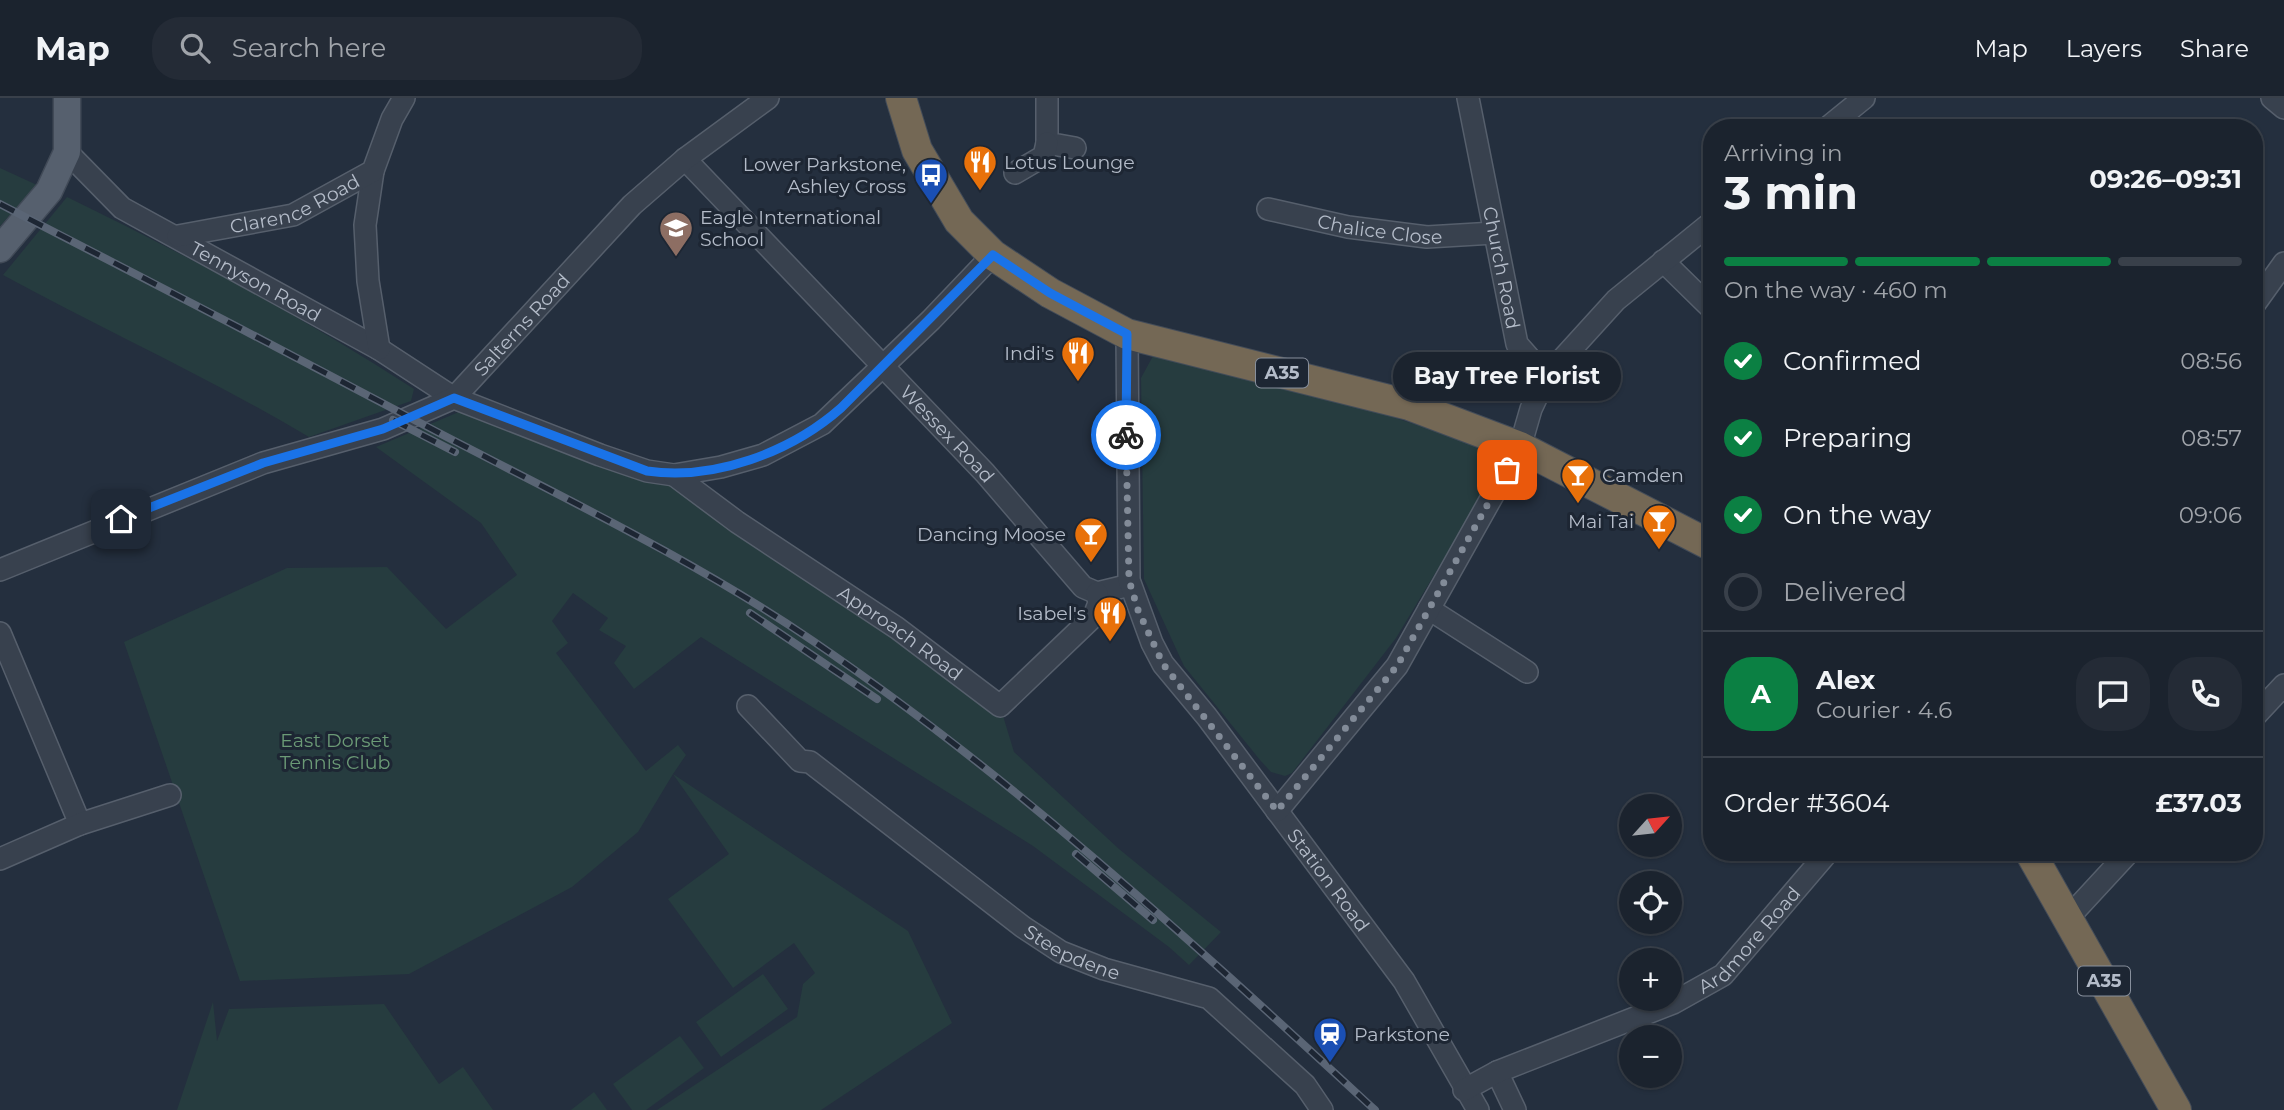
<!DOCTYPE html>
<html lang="en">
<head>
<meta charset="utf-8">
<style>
  body { margin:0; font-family:Montserrat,sans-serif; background:#242b36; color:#f1f3f6; height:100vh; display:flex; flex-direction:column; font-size:26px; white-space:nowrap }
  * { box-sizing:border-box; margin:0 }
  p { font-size:23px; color:#a0a4aa }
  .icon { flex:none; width:38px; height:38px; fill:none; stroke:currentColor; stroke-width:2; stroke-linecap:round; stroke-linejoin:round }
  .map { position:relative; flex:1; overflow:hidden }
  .drawer { position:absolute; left:1703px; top:21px; width:560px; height:742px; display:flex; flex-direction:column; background:#1b232e; border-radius:28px; box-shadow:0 2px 5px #0004,0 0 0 2px #39404a }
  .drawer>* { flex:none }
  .needle { width:46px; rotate:63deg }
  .buttons { position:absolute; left:1619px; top:696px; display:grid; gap:14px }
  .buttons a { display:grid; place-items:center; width:63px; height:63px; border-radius:50%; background:#1b232e; box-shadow:0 2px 5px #0004,0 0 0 2px #39404a; font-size:35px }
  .pin { position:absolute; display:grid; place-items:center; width:60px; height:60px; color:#fff; margin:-30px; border-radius:14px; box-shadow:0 4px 10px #0006 }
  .courier { position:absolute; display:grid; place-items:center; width:70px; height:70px; margin:-35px; border:5px solid #1a73e8; border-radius:50%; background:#fff; color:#222; box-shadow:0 2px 9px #0007 }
  .bubble { position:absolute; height:49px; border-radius:24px; background:#1b232e; box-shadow:0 2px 5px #0004,0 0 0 2px #39404a; font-size:23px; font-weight:700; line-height:49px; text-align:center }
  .summary em { font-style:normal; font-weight:700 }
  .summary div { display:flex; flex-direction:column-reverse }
  .summary { display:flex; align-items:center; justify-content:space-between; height:119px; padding:0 21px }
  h1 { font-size:46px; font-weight:700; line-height:52px }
  .bar { display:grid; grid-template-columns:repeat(4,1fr); gap:10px 7px; align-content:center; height:84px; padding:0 21px }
  .bar i { height:9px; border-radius:5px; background:#39404a }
  .bar .active { background:#0b8043 }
  .bar p { grid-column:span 4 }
  .line { display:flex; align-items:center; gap:18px; padding:0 21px; border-top:2px solid #39404a }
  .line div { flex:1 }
  .round { display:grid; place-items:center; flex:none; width:74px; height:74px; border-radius:28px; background:#242b36 }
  ol { padding:0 21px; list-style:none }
  li { display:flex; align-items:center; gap:21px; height:77px }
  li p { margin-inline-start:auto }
  li .icon { padding:7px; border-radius:50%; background:#0b8043; color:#fff; stroke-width:4 }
  li:last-child { color:#a0a4aa }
  li i { width:38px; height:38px; border:4px solid #39404a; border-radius:50% }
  header { display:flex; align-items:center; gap:42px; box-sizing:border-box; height:98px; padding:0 35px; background:#1b232e; border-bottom:2px solid #39404a }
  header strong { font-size:33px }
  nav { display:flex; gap:38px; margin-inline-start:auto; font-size:24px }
  .search { width:490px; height:63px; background:#242b36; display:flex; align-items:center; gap:18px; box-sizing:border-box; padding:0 24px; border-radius:28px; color:#a0a4aa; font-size:26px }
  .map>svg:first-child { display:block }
  .green { fill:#263c3f }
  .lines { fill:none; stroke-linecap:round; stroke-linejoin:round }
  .minor-casing { stroke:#565f6c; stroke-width:24 }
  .major-casing { stroke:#414a57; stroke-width:29 }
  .highway-casing { stroke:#434c59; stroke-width:32 }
  .minor { stroke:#38414e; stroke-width:21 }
  .major { stroke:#56606e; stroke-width:26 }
  .highway { stroke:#746855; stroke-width:30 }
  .rail-casing { stroke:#5a6575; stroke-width:8 }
  .rail { stroke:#1d2633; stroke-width:5; stroke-dasharray:16; stroke-linecap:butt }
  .done { stroke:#828b98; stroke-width:7; stroke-dasharray:0 12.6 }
  .route { stroke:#1a73e8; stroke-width:9 }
  .labels { text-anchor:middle; stroke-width:6; stroke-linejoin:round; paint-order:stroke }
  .shield { fill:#1d2633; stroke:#878f9c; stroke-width:2 }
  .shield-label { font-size:18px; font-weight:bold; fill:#b4bcc9 }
  .poi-label { font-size:19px; fill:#b4bcc9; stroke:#1d2633; text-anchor:end }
  .street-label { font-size:19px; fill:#b4bcc9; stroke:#1d2633 }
  .park-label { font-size:19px; fill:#6b9a76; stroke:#1d2633 }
</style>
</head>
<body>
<header>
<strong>Map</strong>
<div class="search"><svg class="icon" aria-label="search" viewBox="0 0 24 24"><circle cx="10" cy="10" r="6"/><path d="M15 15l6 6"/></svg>Search here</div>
<nav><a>Map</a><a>Layers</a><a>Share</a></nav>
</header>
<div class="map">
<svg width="2284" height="1012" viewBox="0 0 2284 1012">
  <rect width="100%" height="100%" fill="#242f3e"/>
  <g class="green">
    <polygon points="0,70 37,87 0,128"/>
    <path d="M67 99C186 157 303 219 414 291L411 303 309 339C210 280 104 232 3 177Z"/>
    <polygon points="1153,258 1383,316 1476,346 1497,362 1498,371 1494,378 1396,540 1292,675 1285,678 1271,674 1260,662 1184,568 1144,481 1141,280"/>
    <polygon points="473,308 674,377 1000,608 1014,654 1119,751 1221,834 1189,867 1169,849 1033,748 701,539 634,591 614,565 626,548 599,532 608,520 573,495 552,523 568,545 556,555 646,673 678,647 686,657 673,676 908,833 952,925 821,1012 657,1012 797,919 803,886 815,875 794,845 733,890 668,801 729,756 673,676 638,734 572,789 409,876 240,883 124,544 287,470 387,469 446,531 517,477 481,425 376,349"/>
    <polygon points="763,876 788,911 721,959 696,924"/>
    <polygon points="213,904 217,943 229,911 384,906 439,986 463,969 493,1012 177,1012"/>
    <polygon points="680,938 704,970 646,1012 632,1012 613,986"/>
    <polygon points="594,994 607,1012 571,1012"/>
  </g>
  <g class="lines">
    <g class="minor-casing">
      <g id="minor">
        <polyline points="1047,0 1047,45 1075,50"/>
        <path id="s1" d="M1468 0 1517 246 1546 279"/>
        <polyline points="2272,0 2284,10"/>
        <polyline points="1827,30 1864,0"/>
        <path id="s2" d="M67 54 122 110 379 251 454 300 600 357 647 373 674 377 721 369 763 357 822 326 931 222 993 157"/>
        <path id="s3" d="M685 61 985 375 1083 489 1097 495 1130 487"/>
        <polyline points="373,73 365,127 368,183 379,251"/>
        <polyline points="1015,75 1044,58 1047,45"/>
        <path id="s4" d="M1268 111 1348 129 1427 139 1494 135"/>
        <path id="s5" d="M178 138 293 117 373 73 392 21 404 0"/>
        <polyline points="1663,163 1712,211"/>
        <polyline points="2254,207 2284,165"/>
        <path id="s6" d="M1127 236 1129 482 1152 545 1163 566 1207 619 1404 883 1478 1012"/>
        <path id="s7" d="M674 377 737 424 897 530 1000 608 1094 518 1099 505 1097 495"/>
        <path id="s8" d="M0 472 263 365 383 331 454 300 632 107 685 61 768 0"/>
        <polyline points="1429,511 1527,574"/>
        <polyline points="0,535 80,726"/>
        <path id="s9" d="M748 608 800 663 810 664 1023 829 1061 854 1104 871 1209 900 1305 987 1322 1012"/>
        <polyline points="2254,619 2284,587"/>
        <polyline points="1277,713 1397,568 1520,349 1531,311 1546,279 1616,202 1712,124"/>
        <polyline points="0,761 80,726 170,697"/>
        <polyline points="2068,820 2129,754"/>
        <polyline points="1497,974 1515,1012"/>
        <path id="s10" d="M1464 992 1497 974 1673 905 1723 877 1828 754"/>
      </g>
    </g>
    <g class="major-casing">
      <polyline id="major" points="0,151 49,93 67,54 67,0"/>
    </g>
    <g class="highway-casing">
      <g id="highway">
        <polyline points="901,0 917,52 959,123 993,157 1050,195 1127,236 1409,307 1520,349 1712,448"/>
        <polyline points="2030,754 2176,1012"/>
      </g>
    </g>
    <use href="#minor" class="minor"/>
    <use href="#major" class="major"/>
    <use href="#highway" class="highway"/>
    <g class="rail-casing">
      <g id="rail">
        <path d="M0 106C148 182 296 259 443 337 568 402 697 464 813 543 1017 682 1194 846 1375 1012"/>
        <polyline points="393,322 455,354"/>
        <polyline points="750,515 877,601"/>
        <polyline points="1076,756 1153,822"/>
      </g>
    </g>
    <use href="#rail" class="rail"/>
  </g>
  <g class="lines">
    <polyline class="done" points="1126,337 1129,482 1138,512 1163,566 1277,713 1397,568 1507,372"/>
    <path class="route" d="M121 421 263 365 383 331 454 300 647 373C714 383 791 354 841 310L993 157 1050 195 1127 236 1126 337"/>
  </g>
  <defs>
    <g id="restaurant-pin" transform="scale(1.75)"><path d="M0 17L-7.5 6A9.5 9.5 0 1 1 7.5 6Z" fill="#e8710a" stroke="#1d2633"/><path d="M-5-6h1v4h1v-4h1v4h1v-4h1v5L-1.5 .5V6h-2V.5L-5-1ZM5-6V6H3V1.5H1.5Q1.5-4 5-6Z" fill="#fff"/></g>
    <g id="bus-pin" transform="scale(1.75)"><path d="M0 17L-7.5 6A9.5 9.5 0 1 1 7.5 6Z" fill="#1a4fb4" stroke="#1d2633"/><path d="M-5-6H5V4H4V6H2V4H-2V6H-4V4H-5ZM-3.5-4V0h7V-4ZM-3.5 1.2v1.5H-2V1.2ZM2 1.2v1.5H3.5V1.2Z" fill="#fff"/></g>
    <g id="school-pin" transform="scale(1.75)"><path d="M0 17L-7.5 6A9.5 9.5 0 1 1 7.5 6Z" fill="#8d6e63" stroke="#1d2633"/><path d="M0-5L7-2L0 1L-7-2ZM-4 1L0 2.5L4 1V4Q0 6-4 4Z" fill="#fff"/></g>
    <g id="bar-pin" transform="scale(1.75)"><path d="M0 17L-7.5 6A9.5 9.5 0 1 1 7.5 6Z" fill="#e8710a" stroke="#1d2633"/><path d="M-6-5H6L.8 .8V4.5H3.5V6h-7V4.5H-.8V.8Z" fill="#fff"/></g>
    <g id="station-pin" transform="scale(1.75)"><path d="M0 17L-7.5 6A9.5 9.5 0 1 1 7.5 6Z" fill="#1a4fb4" stroke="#1d2633"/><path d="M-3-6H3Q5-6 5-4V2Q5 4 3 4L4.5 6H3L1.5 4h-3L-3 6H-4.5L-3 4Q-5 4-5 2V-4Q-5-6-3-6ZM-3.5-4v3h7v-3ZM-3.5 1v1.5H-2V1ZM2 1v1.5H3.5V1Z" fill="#fff"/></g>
  </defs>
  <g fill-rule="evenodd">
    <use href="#restaurant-pin" x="980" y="64"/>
    <use href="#bus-pin" x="931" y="77"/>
    <use href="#school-pin" x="676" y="130"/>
    <use href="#restaurant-pin" x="1078" y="255"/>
    <use href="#bar-pin" x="1578" y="377"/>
    <use href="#bar-pin" x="1659" y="423"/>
    <use href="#bar-pin" x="1091" y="436"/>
    <use href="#restaurant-pin" x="1110" y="515"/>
    <use href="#station-pin" x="1330" y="936"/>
  </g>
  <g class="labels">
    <g class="shield">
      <rect x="1256" y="260.5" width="52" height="29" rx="5"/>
      <rect x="2078" y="868.5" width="52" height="29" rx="5"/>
    </g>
    <g class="shield-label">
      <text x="1282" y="281">A35</text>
      <text x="2104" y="889">A35</text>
    </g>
    <g class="poi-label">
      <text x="1004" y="71" text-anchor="start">Lotus Lounge</text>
      <text x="906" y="73">Lower Parkstone,<tspan x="906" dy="22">Ashley Cross</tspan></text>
      <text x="700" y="126" text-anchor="start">Eagle International<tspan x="700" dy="22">School</tspan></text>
      <text x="1054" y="262">Indi's</text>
      <text x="1602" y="384" text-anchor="start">Camden</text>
      <text x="1634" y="430">Mai Tai</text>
      <text x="1066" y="443">Dancing Moose</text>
      <text x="1086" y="522">Isabel's</text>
      <text x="1354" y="943" text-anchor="start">Parkstone</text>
    </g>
    <g class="street-label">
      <text dy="7" stroke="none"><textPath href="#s5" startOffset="122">Clarence Road</textPath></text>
      <text dy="7" stroke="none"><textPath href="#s4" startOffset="114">Chalice Close</textPath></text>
      <text dy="7" stroke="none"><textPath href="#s1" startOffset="173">Church Road</textPath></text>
      <text dy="7" stroke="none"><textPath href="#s2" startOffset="231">Tennyson Road</textPath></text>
      <text dy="7" stroke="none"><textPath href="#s8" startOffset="586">Salterns Road</textPath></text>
      <text dy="7" stroke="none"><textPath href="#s3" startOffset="380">Wessex Road</textPath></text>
      <text dy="7" stroke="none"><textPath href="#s7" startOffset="276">Approach Road</textPath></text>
      <text dy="7" stroke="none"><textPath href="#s6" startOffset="609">Station Road</textPath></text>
      <text dy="7" stroke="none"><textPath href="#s10" startOffset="327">Ardmore Road</textPath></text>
      <text dy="7" stroke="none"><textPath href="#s9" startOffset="411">Steepdene</textPath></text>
    </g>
    <g class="park-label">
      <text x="335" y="649">East Dorset<tspan x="335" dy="22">Tennis Club</tspan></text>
    </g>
  </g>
</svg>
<div class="buttons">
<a><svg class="needle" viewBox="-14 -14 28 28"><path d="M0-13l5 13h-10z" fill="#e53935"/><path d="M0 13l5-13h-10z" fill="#a0a4aa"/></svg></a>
<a><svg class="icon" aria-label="locate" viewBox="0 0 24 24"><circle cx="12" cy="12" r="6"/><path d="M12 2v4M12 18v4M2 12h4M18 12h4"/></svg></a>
<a>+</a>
<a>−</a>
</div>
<div class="pin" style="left:1507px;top:372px;background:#ea580c"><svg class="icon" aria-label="bag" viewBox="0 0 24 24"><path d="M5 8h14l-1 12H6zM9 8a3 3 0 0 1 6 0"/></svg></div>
<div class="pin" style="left:121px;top:421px;background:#1f2937"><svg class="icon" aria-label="home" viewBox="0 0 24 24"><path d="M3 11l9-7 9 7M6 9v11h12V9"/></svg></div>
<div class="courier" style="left:1126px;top:337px"><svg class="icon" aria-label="bike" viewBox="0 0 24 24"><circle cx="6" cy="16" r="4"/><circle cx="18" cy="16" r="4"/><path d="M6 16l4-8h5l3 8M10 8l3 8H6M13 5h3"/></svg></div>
<div class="bubble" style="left:1393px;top:254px;width:228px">Bay Tree Florist</div>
<section class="drawer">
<div class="summary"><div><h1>3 min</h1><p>Arriving in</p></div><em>09:26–09:31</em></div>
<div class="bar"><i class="active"></i><i class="active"></i><i class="active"></i><i></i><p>On the way · 460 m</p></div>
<ol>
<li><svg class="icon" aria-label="check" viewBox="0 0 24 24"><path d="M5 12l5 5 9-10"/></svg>Confirmed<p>08:56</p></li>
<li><svg class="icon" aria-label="check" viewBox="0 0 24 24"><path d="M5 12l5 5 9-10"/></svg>Preparing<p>08:57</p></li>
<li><svg class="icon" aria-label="check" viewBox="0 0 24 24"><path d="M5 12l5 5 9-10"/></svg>On the way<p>09:06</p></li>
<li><i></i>Delivered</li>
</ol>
<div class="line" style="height:126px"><b class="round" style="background:#0b8043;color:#fff">A</b><div><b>Alex</b><p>Courier · 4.6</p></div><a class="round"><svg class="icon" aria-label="chat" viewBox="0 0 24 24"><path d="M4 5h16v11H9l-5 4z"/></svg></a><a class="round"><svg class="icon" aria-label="phone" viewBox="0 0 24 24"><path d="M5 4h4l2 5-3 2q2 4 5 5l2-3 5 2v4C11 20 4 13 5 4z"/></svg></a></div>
<div class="line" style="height:91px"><div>Order #3604</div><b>£37.03</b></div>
</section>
</div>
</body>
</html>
